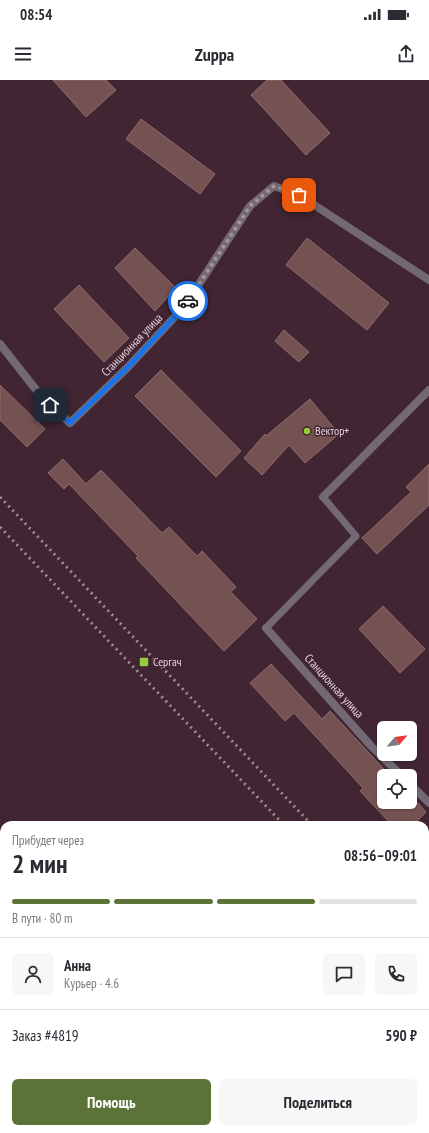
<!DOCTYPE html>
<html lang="ru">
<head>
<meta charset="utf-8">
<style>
  body { margin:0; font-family:"PT Sans Narrow",sans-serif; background:#f7f7f7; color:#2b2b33; height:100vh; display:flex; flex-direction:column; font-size:15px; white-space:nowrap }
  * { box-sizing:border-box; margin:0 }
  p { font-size:13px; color:#7c7c81 }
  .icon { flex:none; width:22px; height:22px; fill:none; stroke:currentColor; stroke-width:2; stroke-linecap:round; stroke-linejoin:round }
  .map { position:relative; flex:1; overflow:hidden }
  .details { position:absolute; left:0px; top:741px; width:429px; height:312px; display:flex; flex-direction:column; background:#fff; border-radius:12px 12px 0 0; box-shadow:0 1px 3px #0004 }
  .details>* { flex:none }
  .needle { width:26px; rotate:61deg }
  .controls { position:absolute; left:377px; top:641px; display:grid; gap:8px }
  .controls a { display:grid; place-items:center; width:40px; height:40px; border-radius:6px; background:#fff; box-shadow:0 1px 3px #0004; font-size:20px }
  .pin { position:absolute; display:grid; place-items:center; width:34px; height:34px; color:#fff; margin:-17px; border-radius:8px; box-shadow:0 2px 6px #0006 }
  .courier { position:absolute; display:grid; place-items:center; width:40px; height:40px; margin:-20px; border:3px solid #1a73e8; border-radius:50%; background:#fff; color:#222; box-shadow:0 1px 5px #0007 }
  .headline em { font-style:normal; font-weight:800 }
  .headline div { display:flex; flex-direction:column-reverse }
  .headline { display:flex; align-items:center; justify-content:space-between; height:68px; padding:0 12px }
  h1 { font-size:26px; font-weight:800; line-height:30px }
  .bar { display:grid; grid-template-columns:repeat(4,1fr); gap:6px 4px; align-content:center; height:48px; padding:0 12px }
  .bar i { height:5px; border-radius:3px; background:#e1e1e2 }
  .bar .active { background:#5b7336 }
  .bar p { grid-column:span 4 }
  .line { display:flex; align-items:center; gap:10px; padding:0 12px; border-top:1px solid #e1e1e2 }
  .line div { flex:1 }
  .round { display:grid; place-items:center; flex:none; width:42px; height:42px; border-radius:6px; background:#f7f7f7 }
  .button { display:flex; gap:8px; margin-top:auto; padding:8px 12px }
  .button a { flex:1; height:46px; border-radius:6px; background:#5b7336; color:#fff; font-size:16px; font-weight:800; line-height:46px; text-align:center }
  .button a+a { background:#f7f7f7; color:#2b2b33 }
  .status { display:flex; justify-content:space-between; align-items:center; height:28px; padding:0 20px; background:#fff; direction:ltr }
  .status svg { height:11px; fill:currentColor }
  header { display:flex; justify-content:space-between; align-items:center; height:52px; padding:0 12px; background:#fff; font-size:18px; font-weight:800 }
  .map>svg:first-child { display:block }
  .building { fill:#755252; stroke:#906b6c }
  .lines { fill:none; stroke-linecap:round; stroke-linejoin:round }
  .service { stroke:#736974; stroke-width:7 }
  .minor { stroke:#736974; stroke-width:8 }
  .tertiary { stroke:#736974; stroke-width:8 }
  .rail { stroke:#a28b94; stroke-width:3; stroke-dasharray:2 4; stroke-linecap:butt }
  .done { stroke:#aa949d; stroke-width:4; stroke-dasharray:0 7.2 }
  .route { stroke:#1a73e8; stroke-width:5 }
  .poi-dot { fill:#96cc3a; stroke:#412532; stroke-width:1.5 }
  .labels { text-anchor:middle; stroke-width:3; stroke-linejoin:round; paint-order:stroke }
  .street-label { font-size:12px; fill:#e3d0d7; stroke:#412532 }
  .poi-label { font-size:12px; fill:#e3d0d7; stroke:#412532; text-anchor:start }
</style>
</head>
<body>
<div class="status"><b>08:54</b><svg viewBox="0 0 49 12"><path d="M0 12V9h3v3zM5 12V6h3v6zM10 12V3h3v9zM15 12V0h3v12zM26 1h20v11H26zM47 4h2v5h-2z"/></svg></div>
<header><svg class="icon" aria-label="menu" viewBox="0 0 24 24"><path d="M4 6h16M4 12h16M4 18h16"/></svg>Zuppa<svg class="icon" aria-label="share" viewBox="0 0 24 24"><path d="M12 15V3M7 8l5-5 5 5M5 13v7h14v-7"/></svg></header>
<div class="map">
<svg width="429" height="1053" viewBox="0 0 429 1053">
  <rect width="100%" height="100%" fill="#412532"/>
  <g class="building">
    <polygon points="53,0 106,0 116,10 86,37"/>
    <polygon points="267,0 281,0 330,53 306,75 251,15"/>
    <polygon points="141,39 215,94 200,114 126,59"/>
    <polygon points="307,158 389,223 367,250 286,185"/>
    <polygon points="135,168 176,208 155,231 115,188"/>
    <polygon points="79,205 129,258 104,282 54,229"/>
    <polygon points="284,250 309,272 299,282 275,261"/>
    <polygon points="161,290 241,371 216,397 135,316"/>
    <polygon points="0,305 45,349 27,367 0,340"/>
    <polygon points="310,319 339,354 305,383 289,365 262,395 244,378 265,354 266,356"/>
    <polygon points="63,379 86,404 101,390 162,453 169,447 197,476 202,471 236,507 231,512 257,539 224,571 136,478 138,476 69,404 64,409 48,393"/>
    <polygon points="429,384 429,425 377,474 362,458 411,412 406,407"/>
    <polygon points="383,526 425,569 400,593 359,549"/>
    <polygon points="271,584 322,639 330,631 384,689 384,722 417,722 426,732 413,745 392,745 360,711 363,708 294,633 285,641 250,603"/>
  </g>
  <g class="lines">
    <polyline class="service" points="266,548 356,456 323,417"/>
    <g class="minor">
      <polyline points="0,264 41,316 70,343 127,288 184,227 250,126 274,106 299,115 429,200"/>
      <polyline points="323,417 429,310"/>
      <polyline points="266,548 371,666 402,696"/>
      <polyline points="410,704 429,723"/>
    </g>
    <g class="tertiary">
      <polyline points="0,766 4,770"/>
      <polyline points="276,1049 280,1053"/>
    </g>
    <g class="rail">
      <polyline points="0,417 312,745"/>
      <polyline points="0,447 284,745"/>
      <polyline points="425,864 429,869"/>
      <polyline points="425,893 429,898"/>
    </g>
  </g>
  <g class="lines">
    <polyline class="done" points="188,221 250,126 274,106 299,115"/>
    <polyline class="route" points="50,325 70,343 127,288 184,227 188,221"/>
  </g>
  <g class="poi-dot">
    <circle cx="307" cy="351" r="4"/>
    <rect x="139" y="577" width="10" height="10" rx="2"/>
  </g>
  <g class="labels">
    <g class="street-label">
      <text transform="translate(132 265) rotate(-46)" y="4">Станционная улица</text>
      <text transform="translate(334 606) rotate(48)" y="4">Станционная улица</text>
    </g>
    <g class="poi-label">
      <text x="315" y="355">Вектор+</text>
      <text x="153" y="586">Сергач</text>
    </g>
  </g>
</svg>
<div class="controls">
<a><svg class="needle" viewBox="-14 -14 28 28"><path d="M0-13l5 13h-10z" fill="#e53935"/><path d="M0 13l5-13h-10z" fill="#7c7c81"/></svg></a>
<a><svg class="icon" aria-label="locate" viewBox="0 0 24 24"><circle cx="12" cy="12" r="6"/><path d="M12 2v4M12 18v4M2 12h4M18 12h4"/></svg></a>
</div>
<div class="pin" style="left:299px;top:115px;background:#ea580c"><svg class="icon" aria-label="bag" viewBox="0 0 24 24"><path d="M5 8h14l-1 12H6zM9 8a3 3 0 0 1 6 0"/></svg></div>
<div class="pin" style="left:50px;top:325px;background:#1f2937"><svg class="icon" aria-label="home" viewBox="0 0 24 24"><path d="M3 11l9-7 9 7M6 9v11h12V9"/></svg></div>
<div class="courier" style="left:188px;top:221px"><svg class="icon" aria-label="car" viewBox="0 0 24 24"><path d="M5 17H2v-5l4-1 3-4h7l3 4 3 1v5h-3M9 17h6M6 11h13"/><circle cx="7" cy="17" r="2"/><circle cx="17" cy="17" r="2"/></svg></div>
<section class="details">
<div class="headline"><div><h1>2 мин</h1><p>Прибудет через</p></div><em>08:56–09:01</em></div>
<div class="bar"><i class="active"></i><i class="active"></i><i class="active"></i><i></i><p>В пути · 80 m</p></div>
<div class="line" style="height:72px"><a class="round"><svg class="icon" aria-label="person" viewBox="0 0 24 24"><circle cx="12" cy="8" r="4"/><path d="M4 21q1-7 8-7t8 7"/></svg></a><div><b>Анна</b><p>Курьер · 4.6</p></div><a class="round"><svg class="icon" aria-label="chat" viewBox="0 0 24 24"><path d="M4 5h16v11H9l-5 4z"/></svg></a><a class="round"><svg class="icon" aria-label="phone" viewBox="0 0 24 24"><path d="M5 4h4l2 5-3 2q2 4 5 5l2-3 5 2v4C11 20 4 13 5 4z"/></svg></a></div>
<div class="line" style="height:52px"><div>Заказ #4819</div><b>590 ₽</b></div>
<div class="button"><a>Помощь</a><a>Поделиться</a></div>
</section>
</div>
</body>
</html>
